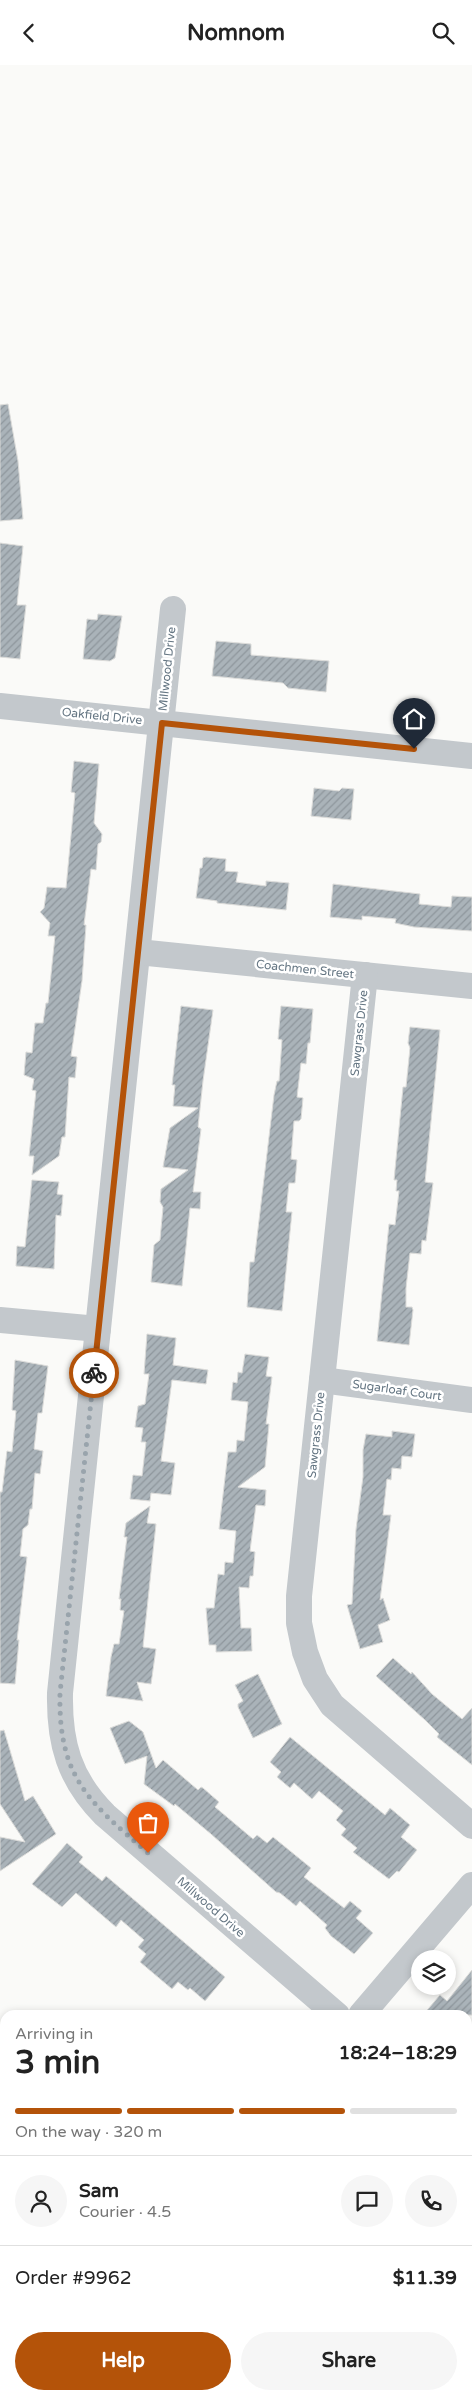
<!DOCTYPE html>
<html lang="en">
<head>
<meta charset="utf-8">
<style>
  body { margin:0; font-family:"Varela Round",sans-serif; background:#f6f6f6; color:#222; height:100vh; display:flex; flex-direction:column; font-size:19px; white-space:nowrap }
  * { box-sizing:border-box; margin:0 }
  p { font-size:16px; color:#767676 }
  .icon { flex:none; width:28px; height:28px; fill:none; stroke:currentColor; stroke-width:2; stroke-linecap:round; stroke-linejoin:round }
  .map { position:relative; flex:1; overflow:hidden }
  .side { position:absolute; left:0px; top:1945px; width:472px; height:390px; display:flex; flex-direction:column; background:#fff; border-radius:15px 15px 0 0; box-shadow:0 2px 8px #0003 }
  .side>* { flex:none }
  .fabs { position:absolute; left:411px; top:1885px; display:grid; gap:10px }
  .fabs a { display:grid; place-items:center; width:45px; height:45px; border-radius:50%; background:#fff; box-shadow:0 2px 8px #0003; font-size:25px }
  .pin { position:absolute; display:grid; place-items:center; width:42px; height:42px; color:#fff; margin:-51px -21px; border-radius:50% 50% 50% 0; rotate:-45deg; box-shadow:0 0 5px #0007 }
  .pin .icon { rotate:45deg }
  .courier { position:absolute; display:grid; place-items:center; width:50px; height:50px; margin:-25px; border:4px solid #b45309; border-radius:50%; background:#fff; color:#222; box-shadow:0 1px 6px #0007 }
  .overview em { font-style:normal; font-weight:700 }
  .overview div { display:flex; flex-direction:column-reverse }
  .overview { display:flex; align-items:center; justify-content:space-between; height:85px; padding:0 15px }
  h1 { font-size:32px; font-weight:700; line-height:38px }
  .bar { display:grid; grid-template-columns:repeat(4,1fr); gap:8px 5px; align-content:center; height:60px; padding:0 15px }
  .bar i { height:6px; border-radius:4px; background:#e0e0e0 }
  .bar .active { background:#b45309 }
  .bar p { grid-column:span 4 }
  .line { display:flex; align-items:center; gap:12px; padding:0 15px; border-top:1px solid #e0e0e0 }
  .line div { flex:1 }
  .round { display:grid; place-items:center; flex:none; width:52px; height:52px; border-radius:26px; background:#f6f6f6 }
  .cta { display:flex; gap:10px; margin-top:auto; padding:10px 15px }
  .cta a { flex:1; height:58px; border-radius:30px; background:#b45309; color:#fff; font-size:20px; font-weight:700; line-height:58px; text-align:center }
  .cta a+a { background:#f6f6f6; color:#222 }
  header { display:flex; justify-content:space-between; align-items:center; height:65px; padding:0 15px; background:#fff; font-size:22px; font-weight:700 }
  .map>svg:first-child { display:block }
  .green { fill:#dadfd7 }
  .building { fill:url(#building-hatch); stroke:#dcdcda }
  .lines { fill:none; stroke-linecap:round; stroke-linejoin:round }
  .minor { stroke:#c3c8cc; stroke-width:26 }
  .done { stroke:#99a4ac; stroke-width:5; stroke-dasharray:0 9 }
  .route { stroke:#b45309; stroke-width:6 }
  .labels { text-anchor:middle; stroke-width:5; stroke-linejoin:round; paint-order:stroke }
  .street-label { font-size:12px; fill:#657683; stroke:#fff }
</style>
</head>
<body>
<header><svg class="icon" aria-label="back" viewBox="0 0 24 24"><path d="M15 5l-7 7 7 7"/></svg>Nomnom<svg class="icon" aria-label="search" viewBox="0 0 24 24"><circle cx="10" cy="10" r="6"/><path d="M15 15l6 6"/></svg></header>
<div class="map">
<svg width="472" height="2335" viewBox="0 0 472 2335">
  <defs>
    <pattern id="building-hatch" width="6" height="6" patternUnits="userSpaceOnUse" patternTransform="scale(1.25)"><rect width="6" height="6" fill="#aab3b9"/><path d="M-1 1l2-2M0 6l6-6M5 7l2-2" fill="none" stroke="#8e969c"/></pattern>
  </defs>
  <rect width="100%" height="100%" fill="#fafaf8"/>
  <polygon class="green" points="0,2243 5,2247 5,2330 49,2330 47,2335 0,2335"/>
  <g class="building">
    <polygon points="8,339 18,396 23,454 0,456 0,340"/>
    <polygon points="0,478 23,481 17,540 26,540 20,594 0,592"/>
    <polygon points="98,549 122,551 115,593 110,596 83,594 87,554 97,555"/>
    <polygon points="216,576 251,579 251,590 329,596 326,627 288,623 283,618 212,611"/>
    <polygon points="74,696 99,699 94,758 102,769 101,777 98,779 96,805 91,804 84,860 86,860 82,916 71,991 77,992 75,1013 69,1012 65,1072 62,1072 59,1091 32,1110 34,1091 29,1091 36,1026 32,1025 34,1014 24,1010 26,987 32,988 35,958 43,958 46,938 48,938 55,871 48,871 50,858 40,847 44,843 47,822 66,823 75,728 71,727"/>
    <polygon points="314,723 339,726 342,723 354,724 351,755 311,751"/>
    <polygon points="206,792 226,794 225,806 238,807 236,817 266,821 266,816 289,818 286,845 217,838 217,836 196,833 200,803 202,803 203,793"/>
    <polygon points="333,819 420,829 419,839 451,842 452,831 472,832 472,866 414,862 395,858 396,854 362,851 362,855 330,852"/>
    <polygon points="181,941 213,945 203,1016 198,1062 201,1064 193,1127 201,1127 200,1144 190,1143 182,1221 151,1217 154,1180 160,1175 163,1142 160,1137 161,1124 188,1105 163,1102 170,1063 198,1043 173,1041 175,1020 172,1020"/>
    <polygon points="281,941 313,944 310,978 308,978 306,999 301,998 297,1032 303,1033 301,1054 299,1056 294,1056 291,1094 297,1095 295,1118 289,1118 286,1147 292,1147 282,1246 247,1242 250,1197 254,1197 274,1030 277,1016 279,1016 282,975 278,974"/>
    <polygon points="410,962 440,965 425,1117 433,1118 426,1176 422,1175 421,1189 410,1188 406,1223 406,1242 412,1242 413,1245 409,1280 377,1276 389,1159 395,1160 399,1126 396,1126 397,1115 394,1115 403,1022 406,1022 410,983 408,978"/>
    <polygon points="32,1115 59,1117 57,1129 63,1130 61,1151 56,1150 54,1204 16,1201 17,1181 25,1182"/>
    <polygon points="147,1269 176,1273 173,1300 208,1305 206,1319 172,1315 161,1396 175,1398 171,1430 151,1428 150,1436 130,1434 133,1410 142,1411 146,1377 141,1377 143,1363 135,1362 138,1341 145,1339 149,1309 144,1309"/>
    <polygon points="245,1289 269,1292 266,1311 272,1312 266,1359 269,1359 265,1402 238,1422 266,1425 265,1441 256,1440 254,1455 250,1486 255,1487 253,1511 250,1511 249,1523 239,1522 241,1563 251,1563 252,1586 216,1587 216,1580 209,1580 206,1543 214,1543 218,1509 224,1510 225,1497 233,1498 236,1466 219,1464 228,1387 236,1387 237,1375 244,1376 248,1337 231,1335 233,1317 237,1318 238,1307 242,1308"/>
    <polygon points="15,1295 48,1301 42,1348 38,1348 34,1384 43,1386 40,1409 35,1408 32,1444 30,1444 28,1460 23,1464 20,1491 27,1492 17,1575 19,1575 15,1619 0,1618 0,1427 2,1427 7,1386 12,1387 16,1346 12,1345"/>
    <polygon points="392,1366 415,1369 412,1392 402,1391 401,1404 392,1403 391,1415 387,1414 383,1450 391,1450 380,1535 383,1533 390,1555 378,1560 383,1577 360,1584 347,1540 352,1539 356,1464 363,1412 363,1385 366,1369 392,1372"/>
    <polygon points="150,1441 147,1458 156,1459 143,1582 156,1584 151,1619 137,1617 143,1636 106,1631 111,1592 114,1579 119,1579 124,1546 120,1545 121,1534 119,1534 127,1472 124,1472 126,1458"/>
    <polygon points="393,1593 411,1609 412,1607 432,1629 462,1654 472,1643 472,1700 437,1672 439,1669 425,1655 376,1611"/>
    <polygon points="258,1609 282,1659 253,1673 238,1642 238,1639 243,1636 235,1620"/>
    <polygon points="129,1656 143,1667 156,1703 163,1695 198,1725 201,1722 203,1723 219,1737 215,1742 253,1774 257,1770 267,1778 273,1772 311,1803 304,1812 344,1843 350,1836 362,1846 356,1853 373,1868 354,1889 331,1871 325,1863 327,1860 300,1836 296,1841 280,1828 276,1827 211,1769 175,1739 174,1741 144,1719 147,1691 125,1699 110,1663"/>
    <polygon points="4,1665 25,1736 33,1731 56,1769 0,1806 0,1772 25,1777 0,1739 0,1666"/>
    <polygon points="290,1672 385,1750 390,1743 410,1760 401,1772 417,1785 399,1807 397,1806 389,1814 353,1787 357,1783 341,1770 346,1764 336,1755 343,1746 319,1726 312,1734 294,1718 290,1723 277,1712 281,1707 270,1697"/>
    <polygon points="67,1778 83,1792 79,1797 102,1816 106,1811 225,1912 205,1936 190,1923 188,1925 178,1917 172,1924 140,1897 146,1889 138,1882 144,1875 121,1855 116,1862 76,1828 62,1842 32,1819"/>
    <polygon points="472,1905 472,1950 423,1950 440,1930 447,1936"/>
  </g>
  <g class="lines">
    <g class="minor">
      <path d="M173 544 60 1628C59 1678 69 1714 105 1750L337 1950"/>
      <polyline points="0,641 472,691"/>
      <polyline points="138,887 472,921"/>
      <polyline points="365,910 299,1531 299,1558 305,1587 315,1614 332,1640 472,1761"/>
      <polyline points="0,1255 98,1264"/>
      <polyline points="322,1315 472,1335"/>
      <polyline points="361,1950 472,1820"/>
      <polyline points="468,2173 472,2168"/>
      <polyline points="364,2330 368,2335"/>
      <polyline points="60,2335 62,2330"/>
    </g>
  </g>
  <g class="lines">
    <path class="done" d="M94 1308 60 1628C58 1712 89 1737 148 1788"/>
    <polyline class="route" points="94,1308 162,658 414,684"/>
  </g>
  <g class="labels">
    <g class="street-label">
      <text transform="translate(167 604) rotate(-84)" y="4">Millwood Drive</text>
      <text transform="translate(102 651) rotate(6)" y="4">Oakfield Drive</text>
      <text transform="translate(305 904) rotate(6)" y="4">Coachmen Street</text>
      <text transform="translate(359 968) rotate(-84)" y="4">Sawgrass Drive</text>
      <text transform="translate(397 1325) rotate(8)" y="4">Sugarloaf Court</text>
      <text transform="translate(316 1370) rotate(-84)" y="4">Sawgrass Drive</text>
      <text transform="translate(211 1842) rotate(41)" y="4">Millwood Drive</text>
    </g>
  </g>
</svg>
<div class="fabs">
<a><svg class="icon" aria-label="layers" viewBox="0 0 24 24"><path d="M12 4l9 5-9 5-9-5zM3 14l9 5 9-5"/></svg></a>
</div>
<div class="pin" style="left:148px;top:1788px;background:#ea580c"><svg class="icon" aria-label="bag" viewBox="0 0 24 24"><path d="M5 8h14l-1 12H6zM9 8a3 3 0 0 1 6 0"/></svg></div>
<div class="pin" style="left:414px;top:684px;background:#1f2937"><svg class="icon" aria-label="home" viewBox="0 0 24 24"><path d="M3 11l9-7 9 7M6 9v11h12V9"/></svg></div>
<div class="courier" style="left:94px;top:1308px"><svg class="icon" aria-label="bike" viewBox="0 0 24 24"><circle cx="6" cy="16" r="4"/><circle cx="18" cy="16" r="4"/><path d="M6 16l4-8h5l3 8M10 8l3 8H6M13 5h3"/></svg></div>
<section class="side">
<div class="overview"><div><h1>3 min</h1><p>Arriving in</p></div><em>18:24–18:29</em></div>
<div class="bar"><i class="active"></i><i class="active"></i><i class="active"></i><i></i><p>On the way · 320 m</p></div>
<div class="line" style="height:90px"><a class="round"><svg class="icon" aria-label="person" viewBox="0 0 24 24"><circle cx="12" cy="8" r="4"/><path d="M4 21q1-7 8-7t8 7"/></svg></a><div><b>Sam</b><p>Courier · 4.5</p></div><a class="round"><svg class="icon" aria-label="chat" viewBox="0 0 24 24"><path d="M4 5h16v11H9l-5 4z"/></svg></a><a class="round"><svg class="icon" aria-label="phone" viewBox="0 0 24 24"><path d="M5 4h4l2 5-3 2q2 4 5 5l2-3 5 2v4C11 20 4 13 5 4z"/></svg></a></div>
<div class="line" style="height:65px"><div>Order #9962</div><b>$11.39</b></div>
<div class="cta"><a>Help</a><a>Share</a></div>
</section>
</div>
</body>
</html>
